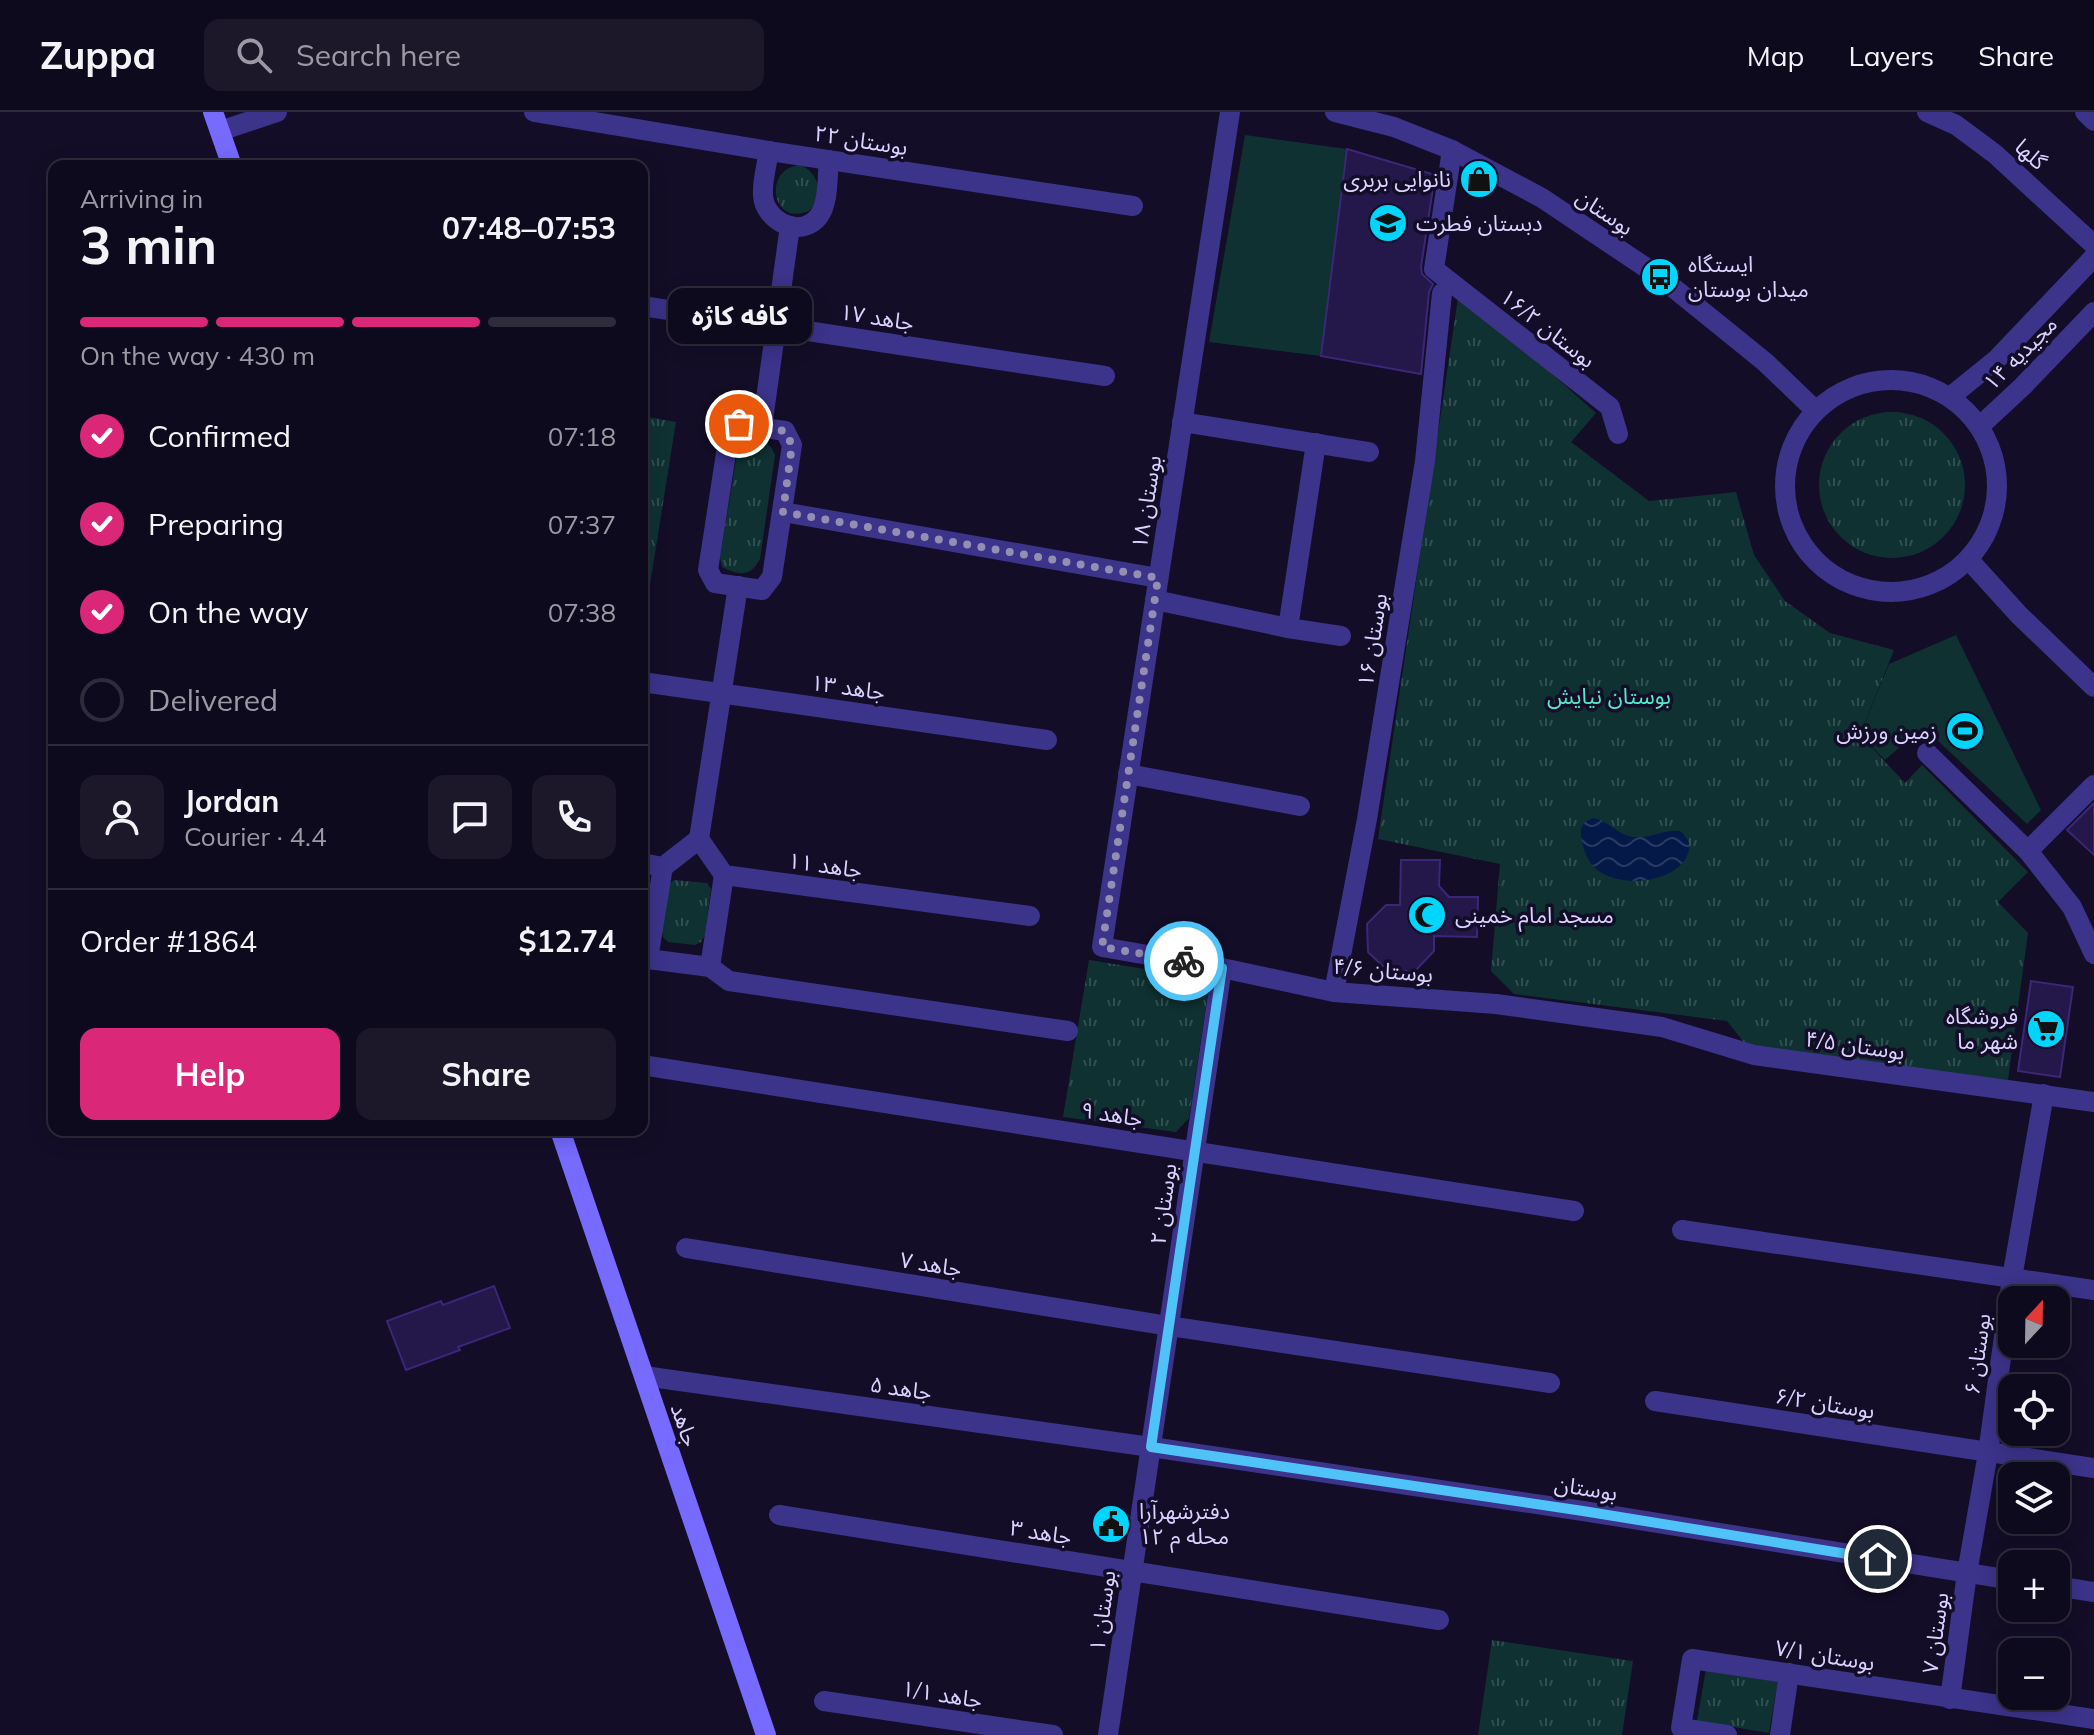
<!DOCTYPE html>
<html lang="en">
<head>
<meta charset="utf-8">
<style>
  body { margin:0; font-family:Mulish,"Noto Sans Arabic",sans-serif; background:#1c182a; color:#f1f3f6; height:100vh; display:flex; flex-direction:column; font-size:30px; white-space:nowrap }
  * { box-sizing:border-box; margin:0 }
  p { font-size:26px; color:#9b9aa4 }
  .icon { flex:none; width:44px; height:44px; fill:none; stroke:currentColor; stroke-width:2; stroke-linecap:round; stroke-linejoin:round }
  .map { position:relative; flex:1; overflow:hidden }
  .panel { position:absolute; left:48px; top:48px; width:600px; height:976px; display:flex; flex-direction:column; background:#0e0a1d; border-radius:16px; box-shadow:0 4px 20px #0003,0 0 0 2px #2e2b3b }
  .panel>* { flex:none }
  .needle { width:52px; rotate:22deg }
  .buttons { position:absolute; left:1998px; top:1174px; display:grid; gap:16px }
  .buttons a { display:grid; place-items:center; width:72px; height:72px; border-radius:16px; background:#0e0a1d; box-shadow:0 4px 20px #0003,0 0 0 2px #2e2b3b; font-size:40px }
  .pin { position:absolute; display:grid; place-items:center; width:68px; height:68px; color:#fff; margin:-34px; border:4px solid #fff; border-radius:50%; box-shadow:0 2px 8px #0007 }
  .courier { position:absolute; display:grid; place-items:center; width:80px; height:80px; margin:-40px; border:6px solid #4fc3f7; border-radius:50%; background:#fff; color:#222; box-shadow:0 2px 10px #0007 }
  .bubble { position:absolute; height:56px; border-radius:16px; background:#0e0a1d; box-shadow:0 4px 20px #0003,0 0 0 2px #2e2b3b; font-size:26px; font-weight:700; line-height:56px; text-align:center }
  .headline em { font-style:normal; font-weight:700 }
  .headline div { display:flex; flex-direction:column-reverse }
  .headline { display:flex; align-items:center; justify-content:space-between; height:136px; padding:0 32px }
  h1 { font-size:52px; font-weight:700; line-height:60px }
  .bar { display:grid; grid-template-columns:repeat(4,1fr); gap:12px 8px; align-content:center; height:96px; padding:0 32px }
  .bar i { height:10px; border-radius:6px; background:#2e2b3b }
  .bar .active { background:#db2777 }
  .bar p { grid-column:span 4 }
  .line { display:flex; align-items:center; gap:20px; padding:0 32px; border-top:2px solid #2e2b3b }
  .line div { flex:1 }
  .round { display:grid; place-items:center; flex:none; width:84px; height:84px; border-radius:16px; background:#1c182a }
  ol { padding:0 32px; list-style:none }
  li { display:flex; align-items:center; gap:24px; height:88px }
  li p { margin-inline-start:auto }
  li .icon { padding:8px; border-radius:50%; background:#db2777; color:#fff; stroke-width:4 }
  li:last-child { color:#9b9aa4 }
  li i { width:44px; height:44px; border:4px solid #2e2b3b; border-radius:50% }
  .cta { display:flex; gap:16px; margin-top:auto; padding:16px 32px }
  .cta a { flex:1; height:92px; border-radius:16px; background:#db2777; color:#fff; font-size:32px; font-weight:700; line-height:92px; text-align:center }
  .cta a+a { background:#1c182a; color:#f1f3f6 }
  header { display:flex; align-items:center; gap:48px; box-sizing:border-box; height:112px; padding:0 40px; background:#0e0a1d; border-bottom:2px solid #2e2b3b }
  header strong { font-size:38px }
  nav { display:flex; gap:44px; margin-inline-start:auto; font-size:28px }
  .search { width:560px; height:72px; background:#1c182a; display:flex; align-items:center; gap:20px; box-sizing:border-box; padding:0 28px; border-radius:16px; color:#9b9aa4; font-size:30px }
  .map>svg:first-child { display:block }
  .grass { fill:url(#grass-tufts) }
  .garden { fill:#0f3132 }
  .water { fill:url(#water-waves) }
  .building { fill:#24174a; stroke:#3b2678; stroke-width:2 }
  .lines { fill:none; stroke-linecap:round; stroke-linejoin:round }
  .minor { stroke:#3c338b; stroke-width:20 }
  .tertiary { stroke:#3c338b; stroke-width:20 }
  .secondary { stroke:#766aff; stroke-width:20 }
  .done { stroke:#948eb3; stroke-width:8; stroke-dasharray:0 14.4 }
  .route { stroke:#4fc3f7; stroke-width:10 }
  .labels { text-anchor:middle; stroke-width:7; stroke-linejoin:round; paint-order:stroke }
  .street-label { font-size:22px; fill:#dad3ff; stroke:#130d27 }
  .poi-label { font-size:22px; fill:#dad3ff; stroke:#130d27; text-anchor:start }
  .park-label { font-size:22px; fill:#52ebce; stroke:#130d27 }
</style>
</head>
<body>
<header>
<strong>Zuppa</strong>
<div class="search"><svg class="icon" aria-label="search" viewBox="0 0 24 24"><circle cx="10" cy="10" r="6"/><path d="M15 15l6 6"/></svg>Search here</div>
<nav><a>Map</a><a>Layers</a><a>Share</a></nav>
</header>
<div class="map">
<svg width="2094" height="1623" viewBox="0 0 2094 1623">
  <defs>
    <pattern id="grass-tufts" width="24" height="20" patternUnits="userSpaceOnUse" patternTransform="scale(2)"><rect width="24" height="20" fill="#0f3132"/><path d="M3 7l-1-3M5 7V3M7 7l1-3M15 17l-1-3M17 17v-4M19 17l1-3" fill="none" stroke="#314e51"/></pattern>
    <pattern id="water-waves" width="16" height="10" patternUnits="userSpaceOnUse" patternTransform="scale(2)"><rect width="16" height="10" fill="#051948"/><path d="M0 5q4-4 8 0t8 0" fill="none" stroke="#293a63"/></pattern>
  </defs>
  <rect width="100%" height="100%" fill="#130d27"/>
  <g class="grass">
    <path d="M801 53C817 61 824 79 813 95 809 99 808 100 802 101 771 109 764 55 801 53Z"/>
    <polygon points="1459,179 1596,301 1571,330 1649,389 1736,380 1754,443 1785,489 1830,521 1894,538 1860,623 1905,671 1922,653 2028,760 1998,790 2028,821 2008,968 1750,938 1727,909 1514,882 1491,859 1500,752 1378,727"/>
    <circle cx="1892" cy="373" r="73"/>
    <polygon points="642,304 676,310 648,485 642,484"/>
    <path d="M753 327C765 329 770 331 775 343L760 447C750 465 740 464 722 455L720 445 738 336 744 329Z"/>
    <polygon points="674,768 707,771 711,777 705,823 701,830 695,833 668,830 663,825 662,820 670,771"/>
    <polygon points="1089,848 1195,865 1208,881 1189,1006 1176,1020 1063,1005"/>
    <polygon points="1492,1528 1633,1549 1622,1623 1478,1623"/>
    <polygon points="1706,1557 1778,1569 1769,1621 1697,1609"/>
  </g>
  <g class="garden">
    <polygon points="1245,23 1347,37 1321,244 1209,230"/>
    <polygon points="1956,523 2041,698 2027,712 1923,615 1885,648 1860,623 1889,552"/>
  </g>
  <path class="water" d="M1593 706C1608 708 1617 723 1634 725 1651 727 1664 717 1680 719 1689 726 1692 735 1686 746 1671 772 1618 776 1596 757 1587 749 1583 737 1581 724 1580 714 1583 710 1593 706Z"/>
  <g class="building">
    <polygon points="1347,37 1435,63 1421,155 1422,162 1433,172 1429,180 1421,262 1321,244"/>
    <polygon points="2094,691 2094,743 2067,718"/>
    <polygon points="1401,748 1440,748 1439,774 1449,785 1478,785 1477,825 1434,824 1434,839 1415,859 1388,859 1368,840 1367,812 1386,793 1400,793"/>
    <polygon points="2031,869 2073,875 2060,965 2018,959"/>
    <polygon points="494,1174 510,1216 458,1235 460,1238 406,1258 387,1209 441,1189 443,1193"/>
  </g>
  <g class="lines">
    <g class="minor">
      <polyline points="534,0 769,39 1133,94"/>
      <polyline points="1230,0 1102,835 1222,856 1334,880 1496,892 1662,915 1754,943 2094,990"/>
      <polyline points="1335,0 1394,15 1452,38 1542,86 1660,165 1765,250 1815,298"/>
      <polyline points="1927,0 1956,13 1995,42 2094,133"/>
      <polyline points="2085,0 2094,9"/>
      <polyline points="220,19 277,0"/>
      <polyline points="1452,38 1434,157 1610,295 1618,322"/>
      <path d="M769 39C767 52 762 69 763 83 764 109 801 128 819 104 829 90 827 65 829 48"/>
      <polyline points="642,194 1105,264"/>
      <polyline points="1182,310 1369,340"/>
      <polygon points="739,312 785,319 792,333 772,465 762,478 715,471 708,458 729,322"/>
      <polyline points="762,315 790,114"/>
      <polyline points="783,400 1158,466"/>
      <polyline points="1155,488 1288,516 1341,524"/>
      <polyline points="1288,516 1316,331"/>
      <polyline points="642,570 1047,628"/>
      <polyline points="1927,641 2028,739"/>
      <polyline points="1128,662 1300,694"/>
      <polyline points="2094,673 2028,739 2072,795 2094,842"/>
      <polyline points="699,727 738,474"/>
      <polyline points="642,751 663,755 699,727 724,763 1030,804"/>
      <polyline points="663,755 648,847 710,855 724,763"/>
      <polyline points="710,855 729,869 1068,919"/>
      <polyline points="1334,880 1367,707 1425,349 1442,181"/>
      <polyline points="642,953 1574,1099"/>
      <polyline points="1682,1118 2094,1178"/>
      <polyline points="686,1136 1169,1214 1550,1271"/>
      <polyline points="644,1264 1151,1335 1583,1399 2012,1468"/>
      <polyline points="1655,1289 2094,1356"/>
      <polyline points="779,1403 1439,1508"/>
      <polyline points="2056,1474 2094,1480"/>
      <polyline points="1950,1587 1967,1461 1988,1341 2012,1166 2044,982"/>
      <polyline points="824,1589 1053,1623"/>
      <polyline points="1108,1623 1222,856"/>
      <polyline points="1727,1623 1681,1616 1692,1547 2094,1607"/>
      <polyline points="1780,1623 1789,1561"/>
    </g>
    <g class="tertiary">
      <circle cx="1891" cy="374" r="106"/>
      <polyline points="1950,285 1997,247 2094,145"/>
      <polyline points="1980,314 2023,274 2094,200"/>
      <polyline points="1969,448 2019,503 2094,575"/>
    </g>
    <g class="secondary">
      <polyline points="213,0 232,54"/>
      <polyline points="560,1018 766,1623"/>
    </g>
  </g>
  <g class="lines">
    <polyline class="done" points="739,312 785,319 792,333 783,400 1158,466 1102,835 1184,849"/>
    <polyline class="route" points="1184,849 1222,856 1151,1335 1583,1399 1878,1447"/>
  </g>
  <defs>
    <g id="shop-disc" transform="scale(2)"><circle r="9.5" fill="#00d5fe" stroke="#130d27"/><path d="M-5-2.5h2.3a2.7 3.5 0 0 1 5.4 0H5L5.5 6h-11ZM-1.5-2.5h3a1.5 2.3 0 0 0-3 0Z" fill="#111"/></g>
    <g id="school-disc" transform="scale(2)"><circle r="9.5" fill="#00d5fe" stroke="#130d27"/><path d="M0-5L7-2L0 1L-7-2ZM-4 1L0 2.5L4 1V4Q0 6-4 4Z" fill="#111"/></g>
    <g id="bus-disc" transform="scale(2)"><circle r="9.5" fill="#00d5fe" stroke="#130d27"/><path d="M-5-6H5V4H4V6H2V4H-2V6H-4V4H-5ZM-3.5-4V0h7V-4ZM-3.5 1.2v1.5H-2V1.2ZM2 1.2v1.5H3.5V1.2Z" fill="#111"/></g>
    <g id="stadium-disc" transform="scale(2)"><circle r="9.5" fill="#00d5fe" stroke="#130d27"/><path d="M0-5a6.5 5 0 1 0 0 10a6.5 5 0 1 0 0-10ZM-3.5-1.8h7v3.6h-7Z" fill="#111"/></g>
    <g id="mosque-disc" transform="scale(2)"><circle r="9.5" fill="#00d5fe" stroke="#130d27"/><path d="M3.5-4.9A6 6 0 1 0 3.5 4.9A5 5 0 1 1 3.5-4.9Z" fill="#111"/></g>
    <g id="supermarket-disc" transform="scale(2)"><circle r="9.5" fill="#00d5fe" stroke="#130d27"/><path d="M-6-5.5h2.5l.6 2H6L4.5 2H-2.5L-4.4-4H-6ZM-1.5 3.2a1.3 1.3 0 1 0 .1 0ZM3 3.2a1.3 1.3 0 1 0 .1 0Z" fill="#111"/></g>
    <g id="civic-disc" transform="scale(2)"><circle r="9.5" fill="#00d5fe" stroke="#130d27"/><path d="M-.6-6.5H3V-4.5H.6V-3L4-1V1h2V6H-6V1h2V-1L-.6-3ZM-1.2 2.5V6h2.4V2.5Z" fill="#111"/></g>
  </defs>
  <g fill-rule="evenodd">
    <use href="#shop-disc" x="1479" y="67"/>
    <use href="#school-disc" x="1388" y="111"/>
    <use href="#bus-disc" x="1660" y="165"/>
    <use href="#stadium-disc" x="1965" y="619"/>
    <use href="#mosque-disc" x="1427" y="803"/>
    <use href="#supermarket-disc" x="2046" y="917"/>
    <use href="#civic-disc" x="1111" y="1412"/>
  </g>
  <g class="labels">
    <g class="street-label">
      <text transform="translate(861 28) rotate(9)" y="8">بوستان ۲۲</text>
      <text transform="translate(2031 42) rotate(42)" y="8">گلها</text>
      <text transform="translate(1605 100) rotate(34)" y="8">بوستان</text>
      <text transform="translate(877 205) rotate(9)" y="8">جاهد ۱۷</text>
      <text transform="translate(1548 216) rotate(38)" y="8">بوستان ۱۶/۲</text>
      <text transform="translate(2020 241) rotate(-45)" y="8">مجیدیه ۱۴</text>
      <text transform="translate(1146 390) rotate(-81)" y="8">بوستان ۱۸</text>
      <text transform="translate(1372 528) rotate(-81)" y="8">بوستان ۱۶</text>
      <text transform="translate(848 575) rotate(8)" y="8">جاهد ۱۳</text>
      <text transform="translate(825 753) rotate(8)" y="8">جاهد ۱۱</text>
      <text transform="translate(1383 858) rotate(5)" y="8">بوستان ۴/۶</text>
      <text transform="translate(1855 933) rotate(8)" y="8">بوستان ۴/۵</text>
      <text transform="translate(1112 1002) rotate(9)" y="8">جاهد ۹</text>
      <text transform="translate(1163 1092) rotate(-82)" y="8">بوستان ۲</text>
      <text transform="translate(931 1152) rotate(9)" y="8">جاهد ۷</text>
      <text transform="translate(1977 1242) rotate(-82)" y="8">بوستان ۶</text>
      <text transform="translate(901 1276) rotate(8)" y="8">جاهد ۵</text>
      <text transform="translate(1825 1291) rotate(9)" y="8">بوستان ۶/۲</text>
      <text transform="translate(685 1313) rotate(71)" y="8">جاهد</text>
      <text transform="translate(1586 1376) rotate(9)" y="8">بوستان</text>
      <text transform="translate(1041 1420) rotate(9)" y="8">جاهد ۳</text>
      <text transform="translate(1102 1499) rotate(-82)" y="8">بوستان ۱</text>
      <text transform="translate(1935 1521) rotate(-82)" y="8">بوستان ۷</text>
      <text transform="translate(1825 1543) rotate(9)" y="8">بوستان ۷/۱</text>
      <text transform="translate(942 1582) rotate(9)" y="8">جاهد ۱/۱</text>
    </g>
    <g class="poi-label">
      <text x="1451" y="75" text-anchor="end">نانوایی بربری</text>
      <text x="1416" y="119">دبستان فطرت</text>
      <text x="1688" y="160">ایستگاه<tspan x="1688" dy="25">میدان بوستان</tspan></text>
      <text x="1937" y="627" text-anchor="end">زمین ورزش</text>
      <text x="1455" y="811">مسجد امام خمینی</text>
      <text x="2018" y="912" text-anchor="end">فروشگاه<tspan x="2018" dy="25">شهر ما</tspan></text>
      <text x="1139" y="1407">دفترشهرآرا<tspan x="1139" dy="25">محله م ۱۲</tspan></text>
    </g>
    <g class="park-label">
      <text x="1609" y="592">بوستان نیایش</text>
    </g>
  </g>
</svg>
<div class="buttons">
<a><svg class="needle" viewBox="-14 -14 28 28"><path d="M0-13l5 13h-10z" fill="#e53935"/><path d="M0 13l5-13h-10z" fill="#9b9aa4"/></svg></a>
<a><svg class="icon" aria-label="locate" viewBox="0 0 24 24"><circle cx="12" cy="12" r="6"/><path d="M12 2v4M12 18v4M2 12h4M18 12h4"/></svg></a>
<a><svg class="icon" aria-label="layers" viewBox="0 0 24 24"><path d="M12 4l9 5-9 5-9-5zM3 14l9 5 9-5"/></svg></a>
<a>+</a>
<a>−</a>
</div>
<div class="pin" style="left:739px;top:312px;background:#ea580c"><svg class="icon" aria-label="bag" viewBox="0 0 24 24"><path d="M5 8h14l-1 12H6zM9 8a3 3 0 0 1 6 0"/></svg></div>
<div class="pin" style="left:1878px;top:1447px;background:#1f2937"><svg class="icon" aria-label="home" viewBox="0 0 24 24"><path d="M3 11l9-7 9 7M6 9v11h12V9"/></svg></div>
<div class="courier" style="left:1184px;top:849px"><svg class="icon" aria-label="bike" viewBox="0 0 24 24"><circle cx="6" cy="16" r="4"/><circle cx="18" cy="16" r="4"/><path d="M6 16l4-8h5l3 8M10 8l3 8H6M13 5h3"/></svg></div>
<div class="bubble" style="left:668px;top:176px;width:144px">کافه کاژه</div>
<section class="panel">
<div class="headline"><div><h1>3 min</h1><p>Arriving in</p></div><em>07:48–07:53</em></div>
<div class="bar"><i class="active"></i><i class="active"></i><i class="active"></i><i></i><p>On the way · 430 m</p></div>
<ol>
<li><svg class="icon" aria-label="check" viewBox="0 0 24 24"><path d="M5 12l5 5 9-10"/></svg>Confirmed<p>07:18</p></li>
<li><svg class="icon" aria-label="check" viewBox="0 0 24 24"><path d="M5 12l5 5 9-10"/></svg>Preparing<p>07:37</p></li>
<li><svg class="icon" aria-label="check" viewBox="0 0 24 24"><path d="M5 12l5 5 9-10"/></svg>On the way<p>07:38</p></li>
<li><i></i>Delivered</li>
</ol>
<div class="line" style="height:144px"><a class="round"><svg class="icon" aria-label="person" viewBox="0 0 24 24"><circle cx="12" cy="8" r="4"/><path d="M4 21q1-7 8-7t8 7"/></svg></a><div><b>Jordan</b><p>Courier · 4.4</p></div><a class="round"><svg class="icon" aria-label="chat" viewBox="0 0 24 24"><path d="M4 5h16v11H9l-5 4z"/></svg></a><a class="round"><svg class="icon" aria-label="phone" viewBox="0 0 24 24"><path d="M5 4h4l2 5-3 2q2 4 5 5l2-3 5 2v4C11 20 4 13 5 4z"/></svg></a></div>
<div class="line" style="height:104px"><div>Order #1864</div><b>$12.74</b></div>
<div class="cta"><a>Help</a><a>Share</a></div>
</section>
</div>
</body>
</html>
